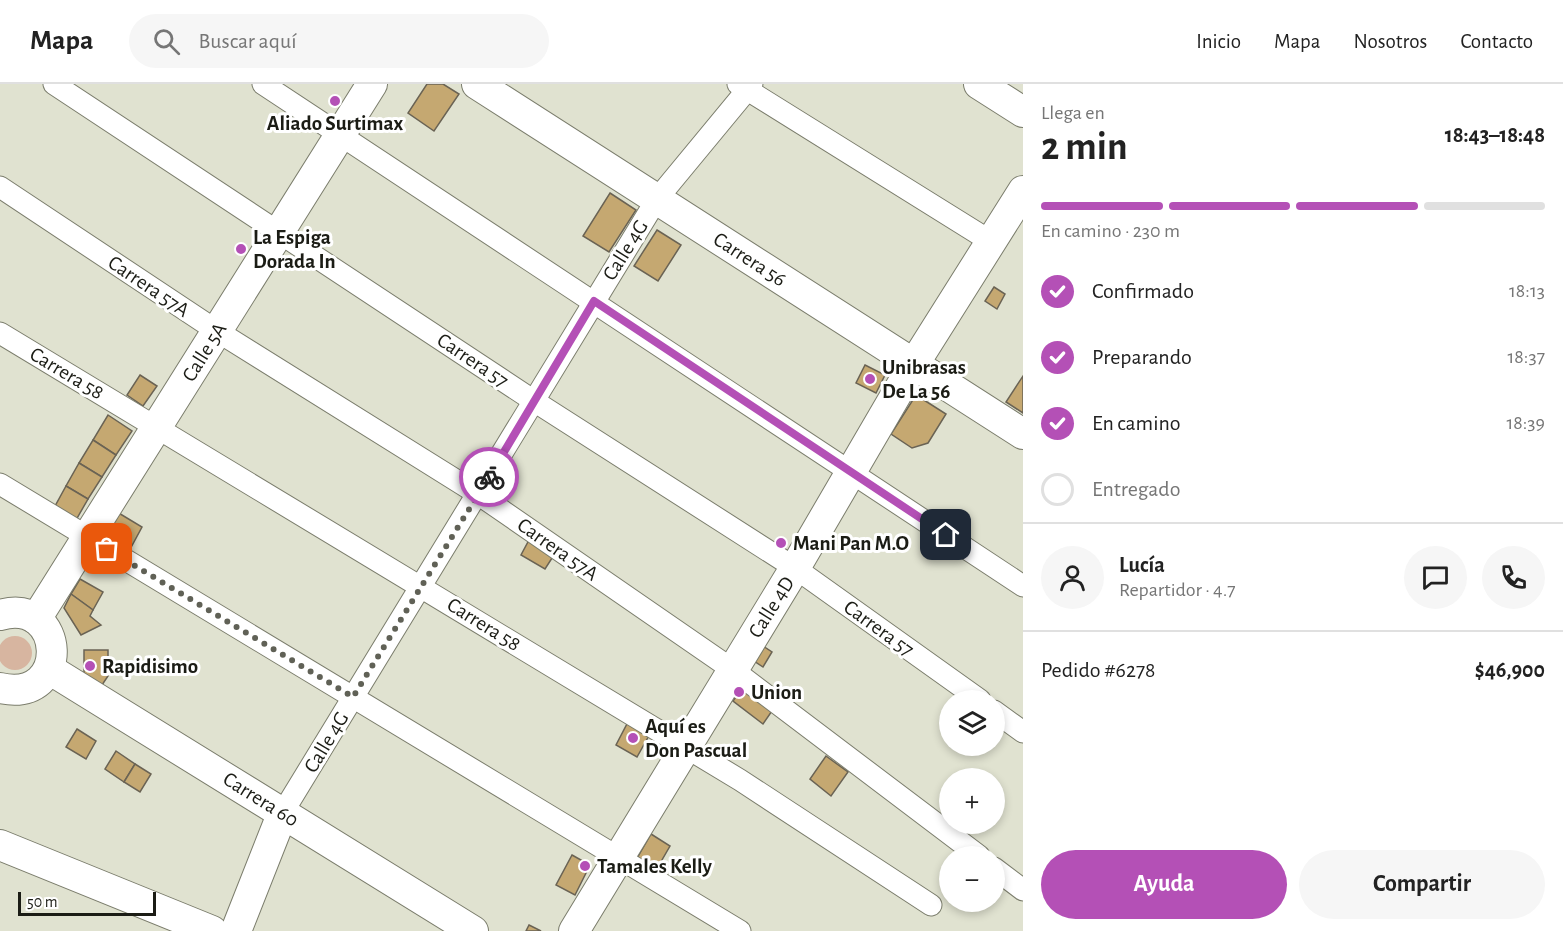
<!DOCTYPE html>
<html lang="es">
<head>
<meta charset="utf-8">
<style>
  body { margin:0; font-family:"Alegreya Sans",sans-serif; background:#f6f6f6; color:#222; height:100vh; display:flex; flex-direction:column; font-size:22px; white-space:nowrap }
  * { box-sizing:border-box; margin:0 }
  p { font-size:20px; color:#767676 }
  .icon { flex:none; width:33px; height:33px; fill:none; stroke:currentColor; stroke-width:2; stroke-linecap:round; stroke-linejoin:round }
  .map { position:relative; flex:1; overflow:hidden }
  .sheet { display:flex; flex-direction:column; background:#fff; width:540px }
  .sheet>* { flex:none }
  .controls { position:absolute; left:939px; top:606px; display:grid; gap:12px }
  .controls a { display:grid; place-items:center; width:66px; height:66px; border-radius:50%; background:#fff; box-shadow:0 3px 9px #0003; font-size:30px }
  .scale { position:absolute; left:18px; bottom:15px; width:138px; box-sizing:border-box; padding-left:6px; border:3px solid #1b1c15; border-top:0; font-size:16px; line-height:21px; white-space:nowrap; color:#1b1c15; -webkit-text-stroke:4px #fff; paint-order:stroke }
  .pin { position:absolute; display:grid; place-items:center; width:51px; height:51px; color:#fff; margin:-26px; border-radius:12px; box-shadow:0 3px 9px #0006 }
  .courier { position:absolute; display:grid; place-items:center; width:60px; height:60px; margin:-30px; border:4px solid #b450b6; border-radius:50%; background:#fff; color:#222; box-shadow:0 2px 8px #0007 }
  .head em { font-style:normal; font-weight:600 }
  .head div { display:flex; flex-direction:column-reverse }
  .head { display:flex; align-items:center; justify-content:space-between; height:102px; padding:0 18px }
  h1 { font-size:39px; font-weight:600; line-height:45px }
  .bar { display:grid; grid-template-columns:repeat(4,1fr); gap:9px 6px; align-content:center; height:72px; padding:0 18px }
  .bar i { height:8px; border-radius:4px; background:#e0e0e0 }
  .bar .on { background:#b450b6 }
  .bar p { grid-column:span 4 }
  .line { display:flex; align-items:center; gap:15px; padding:0 18px; border-top:2px solid #e0e0e0 }
  .line div { flex:1 }
  .round { display:grid; place-items:center; flex:none; width:63px; height:63px; border-radius:32px; background:#f6f6f6 }
  ol { padding:0 18px; list-style:none }
  li { display:flex; align-items:center; gap:18px; height:66px }
  li p { margin-inline-start:auto }
  li .icon { padding:6px; border-radius:50%; background:#b450b6; color:#fff; stroke-width:4 }
  li:last-child { color:#767676 }
  li i { width:33px; height:33px; border:3px solid #e0e0e0; border-radius:50% }
  .action { display:flex; gap:12px; margin-top:auto; padding:12px 18px }
  .action a { flex:1; height:69px; border-radius:36px; background:#b450b6; color:#fff; font-size:24px; font-weight:600; line-height:69px; text-align:center }
  .action a+a { background:#f6f6f6; color:#222 }
  header { display:flex; align-items:center; gap:36px; box-sizing:border-box; height:84px; padding:0 30px; background:#fff; border-bottom:2px solid #e0e0e0 }
  header strong { font-size:28px }
  nav { display:flex; gap:33px; margin-inline-start:auto; font-size:21px }
  .search { width:420px; height:54px; background:#f6f6f6; display:flex; align-items:center; gap:15px; box-sizing:border-box; padding:0 21px; border-radius:33px; color:#767676; font-size:22px }
  main { display:flex; flex:1; min-height:0 }
  .map>svg:first-child { display:block }
  .green { fill:#d7b5a0 }
  .building { fill:#c5a871; stroke:#6a6354; stroke-width:1.5 }
  .lines { fill:none; stroke-linecap:round; stroke-linejoin:round }
  .street-casing { stroke:#7b7d6c; stroke-width:23 }
  .secondary-casing { stroke:#7b7d6c; stroke-width:32 }
  .street { stroke:#fff; stroke-width:21 }
  .secondary { stroke:#fff; stroke-width:30 }
  .done { stroke:#606156; stroke-width:6; stroke-dasharray:0 10.8 }
  .route { stroke:#b450b6; stroke-width:8 }
  .poi-dot { fill:#b450b6; stroke:#fff; stroke-width:2 }
  .labels { text-anchor:middle; stroke-width:6; stroke-linejoin:round; paint-order:stroke }
  .poi-label { font-size:21px; font-weight:bold; fill:#1b1c15; stroke:#fff; text-anchor:start }
  .street-label { font-size:21px; fill:#1b1c15; stroke:#fff }
</style>
</head>
<body>
<header>
<strong>Mapa</strong>
<div class="search"><svg class="icon" aria-label="search" viewBox="0 0 24 24"><circle cx="10" cy="10" r="6"/><path d="M15 15l6 6"/></svg>Buscar aquí</div>
<nav><a>Inicio</a><a>Mapa</a><a>Nosotros</a><a>Contacto</a></nav>
</header>
<main>
<div class="map">
<svg width="1023" height="847" viewBox="0 0 1023 847">
  <rect width="100%" height="100%" fill="#e0e2d0"/>
  <circle class="green" cx="15" cy="569" r="17"/>
  <g class="building">
    <polygon points="427,0 443,0 459,10 434,47 408,29"/>
    <polygon points="610,109 636,126 609,168 583,152"/>
    <polygon points="657,146 681,161 658,197 634,182"/>
    <polygon points="994,203 1005,210 997,225 985,217"/>
    <polygon points="865,281 885,291 876,309 856,299"/>
    <polygon points="140,291 157,302 143,322 127,311"/>
    <polygon points="1023,292 1023,329 1006,318"/>
    <polygon points="916,311 946,330 928,359 912,364 891,350"/>
    <polygon points="108,331 132,347 116,371 93,356"/>
    <polygon points="93,356 116,371 102,393 79,379"/>
    <polygon points="79,379 102,393 88,415 66,402"/>
    <polygon points="66,402 88,415 76,436 54,424"/>
    <polygon points="117,428 142,443 128,469 102,453"/>
    <polygon points="529,456 554,471 545,485 521,471"/>
    <polygon points="80,495 103,508 93,526 71,510"/>
    <polygon points="71,510 93,526 90,532 101,541 81,551 64,524"/>
    <polygon points="763,562 772,568 763,583 754,577"/>
    <polygon points="84,566 108,566 108,592 100,604 84,592"/>
    <polygon points="742,604 772,627 763,640 733,617"/>
    <polygon points="629,636 651,648 637,673 616,661"/>
    <polygon points="77,645 96,657 86,675 66,663"/>
    <polygon points="116,667 135,680 124,698 105,685"/>
    <polygon points="826,672 848,688 831,712 810,695"/>
    <polygon points="135,680 151,690 140,708 124,698"/>
    <polygon points="651,750 670,762 655,788 636,776"/>
    <polygon points="572,771 590,781 575,811 556,801"/>
    <polygon points="529,841 541,847 526,847"/>
  </g>
  <g class="lines">
    <g class="street-casing">
      <g id="street">
        <polyline points="54,0 534,317 795,484 980,616"/>
        <polyline points="263,0 1023,502"/>
        <polyline points="738,0 990,157"/>
        <polyline points="0,103 217,247 478,410 733,586 979,772"/>
        <polyline points="0,249 740,696 931,821"/>
        <polyline points="0,400 740,847"/>
        <polyline points="994,627 1023,648"/>
        <polyline points="283,728 657,115 752,0"/>
        <polyline points="994,784 1023,806"/>
      </g>
    </g>
    <g class="secondary-casing">
      <g id="secondary">
        <polyline points="477,0 1023,350"/>
        <polyline points="979,0 1023,28"/>
        <path d="M0 531C66 512 72 620 0 604"/>
        <polyline points="36,535 372,0"/>
        <polyline points="49,585 473,847"/>
        <polyline points="0,761 212,847"/>
        <polyline points="236,847 283,728"/>
        <polyline points="574,847 795,484 914,280 1023,107"/>
      </g>
    </g>
    <use href="#street" class="street"/>
    <use href="#secondary" class="secondary"/>
  </g>
  <g class="lines">
    <polyline class="done" points="107,465 353,613 489,393"/>
    <polyline class="route" points="489,393 594,217 946,451"/>
  </g>
  <g class="poi-dot">
    <circle cx="335" cy="17" r="6"/>
    <circle cx="241" cy="165" r="6"/>
    <circle cx="870" cy="295" r="6"/>
    <circle cx="781" cy="459" r="6"/>
    <circle cx="90" cy="582" r="6"/>
    <circle cx="739" cy="608" r="6"/>
    <circle cx="633" cy="654" r="6"/>
    <circle cx="585" cy="782" r="6"/>
  </g>
  <g class="labels">
    <g class="poi-label">
      <text x="335" y="46" text-anchor="middle">Aliado Surtimax</text>
      <text x="253" y="160">La Espiga<tspan x="253" dy="24">Dorada In</tspan></text>
      <text x="882" y="290">Unibrasas<tspan x="882" dy="24">De La 56</tspan></text>
      <text x="793" y="466">Mani Pan M.O</text>
      <text x="102" y="589">Rapidisimo</text>
      <text x="751" y="615">Union</text>
      <text x="645" y="649">Aquí es<tspan x="645" dy="24">Don Pascual</tspan></text>
      <text x="597" y="789">Tamales Kelly</text>
    </g>
    <g class="street-label">
      <text transform="translate(625 166) rotate(-58)" y="7">Calle 4G</text>
      <text transform="translate(750 175) rotate(33)" y="7">Carrera 56</text>
      <text transform="translate(149 202) rotate(34)" y="7">Carrera 57A</text>
      <text transform="translate(204 268) rotate(-58)" y="7">Calle 5A</text>
      <text transform="translate(473 276) rotate(34)" y="7">Carrera 57</text>
      <text transform="translate(67 289) rotate(31)" y="7">Carrera 58</text>
      <text transform="translate(558 465) rotate(35)" y="7">Carrera 57A</text>
      <text transform="translate(771 523) rotate(-58)" y="7">Calle 4D</text>
      <text transform="translate(484 540) rotate(32)" y="7">Carrera 58</text>
      <text transform="translate(879 544) rotate(36)" y="7">Carrera 57</text>
      <text transform="translate(326 658) rotate(-59)" y="7">Calle 4G</text>
      <text transform="translate(261 715) rotate(32)" y="7">Carrera 60</text>
    </g>
  </g>
</svg>
<div class="controls">
<a><svg class="icon" aria-label="layers" viewBox="0 0 24 24"><path d="M12 4l9 5-9 5-9-5zM3 14l9 5 9-5"/></svg></a>
<a>+</a>
<a>−</a>
</div>
<div class="scale">50 m</div>
<div class="pin" style="left:107px;top:465px;background:#ea580c"><svg class="icon" aria-label="bag" viewBox="0 0 24 24"><path d="M5 8h14l-1 12H6zM9 8a3 3 0 0 1 6 0"/></svg></div>
<div class="pin" style="left:946px;top:451px;background:#1f2937"><svg class="icon" aria-label="home" viewBox="0 0 24 24"><path d="M3 11l9-7 9 7M6 9v11h12V9"/></svg></div>
<div class="courier" style="left:489px;top:393px"><svg class="icon" aria-label="bike" viewBox="0 0 24 24"><circle cx="6" cy="16" r="4"/><circle cx="18" cy="16" r="4"/><path d="M6 16l4-8h5l3 8M10 8l3 8H6M13 5h3"/></svg></div>
</div>
<section class="sheet">
<div class="head"><div><h1>2 min</h1><p>Llega en</p></div><em>18:43–18:48</em></div>
<div class="bar"><i class="on"></i><i class="on"></i><i class="on"></i><i></i><p>En camino · 230 m</p></div>
<ol>
<li><svg class="icon" aria-label="check" viewBox="0 0 24 24"><path d="M5 12l5 5 9-10"/></svg>Confirmado<p>18:13</p></li>
<li><svg class="icon" aria-label="check" viewBox="0 0 24 24"><path d="M5 12l5 5 9-10"/></svg>Preparando<p>18:37</p></li>
<li><svg class="icon" aria-label="check" viewBox="0 0 24 24"><path d="M5 12l5 5 9-10"/></svg>En camino<p>18:39</p></li>
<li><i></i>Entregado</li>
</ol>
<div class="line" style="height:108px"><a class="round"><svg class="icon" aria-label="person" viewBox="0 0 24 24"><circle cx="12" cy="8" r="4"/><path d="M4 21q1-7 8-7t8 7"/></svg></a><div><b>Lucía</b><p>Repartidor · 4.7</p></div><a class="round"><svg class="icon" aria-label="chat" viewBox="0 0 24 24"><path d="M4 5h16v11H9l-5 4z"/></svg></a><a class="round"><svg class="icon" aria-label="phone" viewBox="0 0 24 24"><path d="M5 4h4l2 5-3 2q2 4 5 5l2-3 5 2v4C11 20 4 13 5 4z"/></svg></a></div>
<div class="line" style="height:78px"><div>Pedido #6278</div><b>$46,900</b></div>
<div class="action"><a>Ayuda</a><a>Compartir</a></div>
</section>
</main>
</body>
</html>
